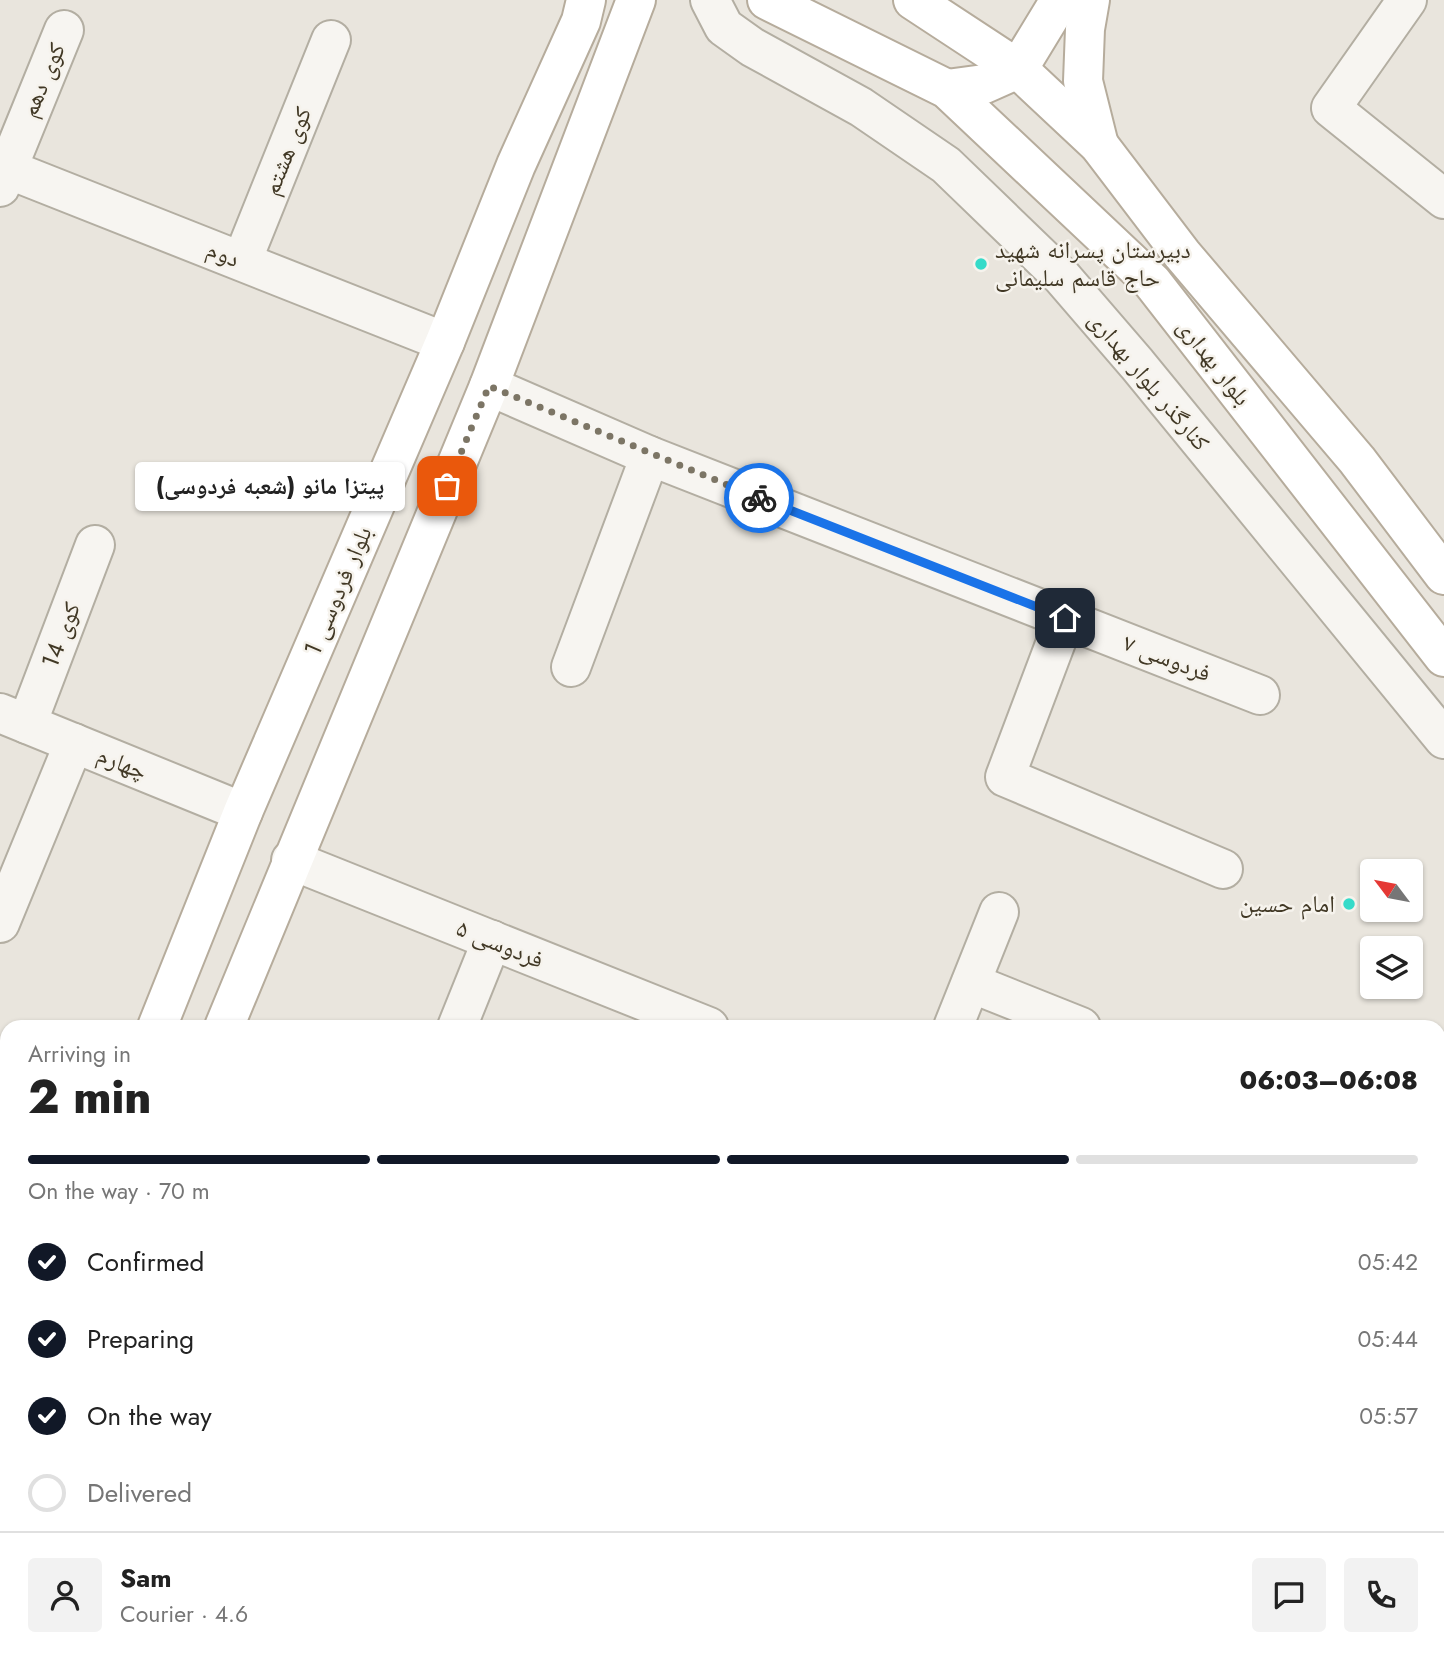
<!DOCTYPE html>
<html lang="en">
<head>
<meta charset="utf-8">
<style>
  body { margin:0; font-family:Jost,"Noto Naskh Arabic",sans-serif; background:#f2f2f2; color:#222; height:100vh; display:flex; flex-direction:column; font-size:26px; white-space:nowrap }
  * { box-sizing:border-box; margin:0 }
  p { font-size:23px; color:#767676 }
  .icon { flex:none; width:38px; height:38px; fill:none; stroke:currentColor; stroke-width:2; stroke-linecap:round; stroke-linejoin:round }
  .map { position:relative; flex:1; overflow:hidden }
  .drawer { position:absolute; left:0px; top:1020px; width:1446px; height:653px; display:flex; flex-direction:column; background:#fff; border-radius:21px 21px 0 0; box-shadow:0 2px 5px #0004 }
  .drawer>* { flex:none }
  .needle { width:46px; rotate:302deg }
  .fabs { position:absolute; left:1360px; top:859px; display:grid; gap:14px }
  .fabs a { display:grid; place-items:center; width:63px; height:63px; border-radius:7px; background:#fff; box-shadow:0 2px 5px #0004; font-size:35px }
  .pin { position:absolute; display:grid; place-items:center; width:60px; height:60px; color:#fff; margin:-30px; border-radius:14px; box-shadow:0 4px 10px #0006 }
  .courier { position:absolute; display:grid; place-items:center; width:70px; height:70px; margin:-35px; border:5px solid #1a73e8; border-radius:50%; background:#fff; color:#222; box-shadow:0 2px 9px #0007 }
  .bubble { position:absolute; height:49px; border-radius:7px; background:#fff; box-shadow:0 2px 5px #0004; font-size:23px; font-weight:800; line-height:49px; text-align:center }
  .head em { font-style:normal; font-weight:800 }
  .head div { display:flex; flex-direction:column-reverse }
  .head { display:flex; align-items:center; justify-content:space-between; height:119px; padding:0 28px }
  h1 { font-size:46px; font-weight:800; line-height:52px }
  .bar { display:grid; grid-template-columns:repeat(4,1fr); gap:10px 7px; align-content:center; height:84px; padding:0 28px }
  .bar i { height:9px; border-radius:5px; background:#e0e0e0 }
  .bar .active { background:#111827 }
  .bar p { grid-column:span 4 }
  .line { display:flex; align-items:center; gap:18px; padding:0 28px; border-top:2px solid #e0e0e0 }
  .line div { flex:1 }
  .round { display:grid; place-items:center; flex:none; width:74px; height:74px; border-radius:7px; background:#f2f2f2 }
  ol { padding:0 28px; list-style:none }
  li { display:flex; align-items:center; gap:21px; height:77px }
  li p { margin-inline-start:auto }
  li .icon { padding:7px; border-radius:50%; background:#111827; color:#fff; stroke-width:4 }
  li:last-child { color:#767676 }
  li i { width:38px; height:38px; border:4px solid #e0e0e0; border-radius:50% }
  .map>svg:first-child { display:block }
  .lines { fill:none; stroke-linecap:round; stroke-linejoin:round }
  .minor-casing { stroke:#b3aea2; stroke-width:42 }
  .major-casing { stroke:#b6ac9c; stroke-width:42 }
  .minor { stroke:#f7f5f1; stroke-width:38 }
  .major { stroke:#fff; stroke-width:38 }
  .done { stroke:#7c7565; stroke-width:7; stroke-dasharray:0 12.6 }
  .route { stroke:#1a73e8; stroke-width:9 }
  .poi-dot { fill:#35dbc9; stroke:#f6f3ed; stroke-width:2.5 }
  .labels { text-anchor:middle; stroke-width:5; stroke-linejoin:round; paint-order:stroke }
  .street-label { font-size:24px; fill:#413825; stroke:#f6f3ed }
  .poi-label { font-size:24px; fill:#413825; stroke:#f6f3ed; text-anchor:start }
</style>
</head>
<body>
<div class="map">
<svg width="1444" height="1672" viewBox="0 0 1444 1672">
  <rect width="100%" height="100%" fill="#e9e5dd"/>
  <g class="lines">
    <g class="minor-casing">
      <g id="minor">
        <polyline points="710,0 724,27 752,47 861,107 946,165 1062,277 1137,364 1444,739"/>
        <polyline points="1407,0 1331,108 1444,199"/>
        <polyline points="0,166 445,342"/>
        <polyline points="0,187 64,30"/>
        <polyline points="242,261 331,40"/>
        <polyline points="489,386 650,456 1260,695"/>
        <polyline points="1065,618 1005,777 1223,869"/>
        <polyline points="571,667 650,456"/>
        <polyline points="0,713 243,812"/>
        <polyline points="27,724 95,545"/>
        <polyline points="291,860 709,1027"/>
        <polyline points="0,923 74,743"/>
        <polyline points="971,983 1081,1027"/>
        <polyline points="457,1027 492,940"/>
        <polyline points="953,1027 999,912"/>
        <polyline points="1438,1081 1444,1064"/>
        <polyline points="0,1255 7,1258"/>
        <polyline points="1438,1409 1444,1413"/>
        <polyline points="1038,1666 1053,1672"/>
        <polyline points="455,1672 458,1666"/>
        <polyline points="727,1672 730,1666"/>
        <polyline points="1266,1672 1268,1666"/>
      </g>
    </g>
    <g class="major-casing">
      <g id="major">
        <polyline points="767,0 947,89 1152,282 1444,657"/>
        <polyline points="913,0 1018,69 1099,145 1182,254 1357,460 1444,575"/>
        <polyline points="1090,0 1085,29 1083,81 1099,145"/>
        <polyline points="947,89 984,84 1018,69 1060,0"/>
        <polyline points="157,1027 243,812 445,342 516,165 581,21 586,0"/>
        <polyline points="224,1027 489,386 636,0"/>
        <polyline points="0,1434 7,1415"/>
        <polyline points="0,1623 7,1603"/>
      </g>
    </g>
    <use href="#minor" class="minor"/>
    <use href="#major" class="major"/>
  </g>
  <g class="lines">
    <polyline class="done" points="447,486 489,386 759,498"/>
    <polyline class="route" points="759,498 1065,618"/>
  </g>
  <g class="poi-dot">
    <circle cx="981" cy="264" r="7"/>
    <circle cx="1349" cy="904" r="7"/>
  </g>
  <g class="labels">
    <g class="street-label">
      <text transform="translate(43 80) rotate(-67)" y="8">کوی دهم</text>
      <text transform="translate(287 151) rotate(-68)" y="8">کوی هشتم</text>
      <text transform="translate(223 254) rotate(22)" y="8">دوم</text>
      <text transform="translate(1214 362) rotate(52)" y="8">بلوار بهداری</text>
      <text transform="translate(1149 381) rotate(50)" y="8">کنارگذر بلوار بهداری</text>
      <text transform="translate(338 591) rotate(-67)" y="8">بلوار فردوسی 1</text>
      <text transform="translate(61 635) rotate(-69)" y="8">کوی 14</text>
      <text transform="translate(1167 658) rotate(21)" y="8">فردوسی ۷</text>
      <text transform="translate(122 763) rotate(22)" y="8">چهارم</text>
      <text transform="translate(500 944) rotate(22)" y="8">فردوسی ۵</text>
    </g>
    <g class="poi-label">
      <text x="995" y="258">دبیرستان پسرانه شهید<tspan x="995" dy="28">حاج قاسم سلیمانی</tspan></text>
      <text x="1335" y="912" text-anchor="end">امام حسین</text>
    </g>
  </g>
</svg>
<div class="fabs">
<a><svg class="needle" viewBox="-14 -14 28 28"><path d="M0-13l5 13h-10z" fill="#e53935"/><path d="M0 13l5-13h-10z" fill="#767676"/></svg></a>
<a><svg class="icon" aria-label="layers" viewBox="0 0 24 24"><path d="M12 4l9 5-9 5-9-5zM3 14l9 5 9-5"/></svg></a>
</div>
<div class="pin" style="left:447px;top:486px;background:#ea580c"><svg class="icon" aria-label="bag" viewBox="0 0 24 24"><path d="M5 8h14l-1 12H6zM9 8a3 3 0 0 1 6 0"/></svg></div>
<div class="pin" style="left:1065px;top:618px;background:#1f2937"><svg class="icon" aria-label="home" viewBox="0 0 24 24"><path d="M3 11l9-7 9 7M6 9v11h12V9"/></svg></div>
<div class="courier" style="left:759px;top:498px"><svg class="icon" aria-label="bike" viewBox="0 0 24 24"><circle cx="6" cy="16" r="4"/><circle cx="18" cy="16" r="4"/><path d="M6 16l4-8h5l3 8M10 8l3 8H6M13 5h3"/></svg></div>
<div class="bubble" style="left:135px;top:462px;width:270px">پیتزا مانو (شعبه فردوسی)</div>
<section class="drawer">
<div class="head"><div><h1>2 min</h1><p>Arriving in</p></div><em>06:03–06:08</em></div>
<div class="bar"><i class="active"></i><i class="active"></i><i class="active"></i><i></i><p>On the way · 70 m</p></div>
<ol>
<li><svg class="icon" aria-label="check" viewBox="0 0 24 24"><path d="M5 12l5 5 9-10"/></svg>Confirmed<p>05:42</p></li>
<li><svg class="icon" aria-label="check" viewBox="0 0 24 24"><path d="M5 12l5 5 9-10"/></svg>Preparing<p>05:44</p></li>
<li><svg class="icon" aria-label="check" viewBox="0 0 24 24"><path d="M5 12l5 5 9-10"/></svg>On the way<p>05:57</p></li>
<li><i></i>Delivered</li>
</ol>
<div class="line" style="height:126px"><a class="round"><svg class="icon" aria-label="person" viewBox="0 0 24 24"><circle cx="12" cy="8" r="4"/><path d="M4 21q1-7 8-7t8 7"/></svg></a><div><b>Sam</b><p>Courier · 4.6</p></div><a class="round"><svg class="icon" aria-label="chat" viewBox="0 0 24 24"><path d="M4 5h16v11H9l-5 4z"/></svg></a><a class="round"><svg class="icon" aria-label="phone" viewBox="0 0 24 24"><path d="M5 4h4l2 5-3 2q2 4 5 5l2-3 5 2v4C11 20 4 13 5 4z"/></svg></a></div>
</section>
</div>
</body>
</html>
